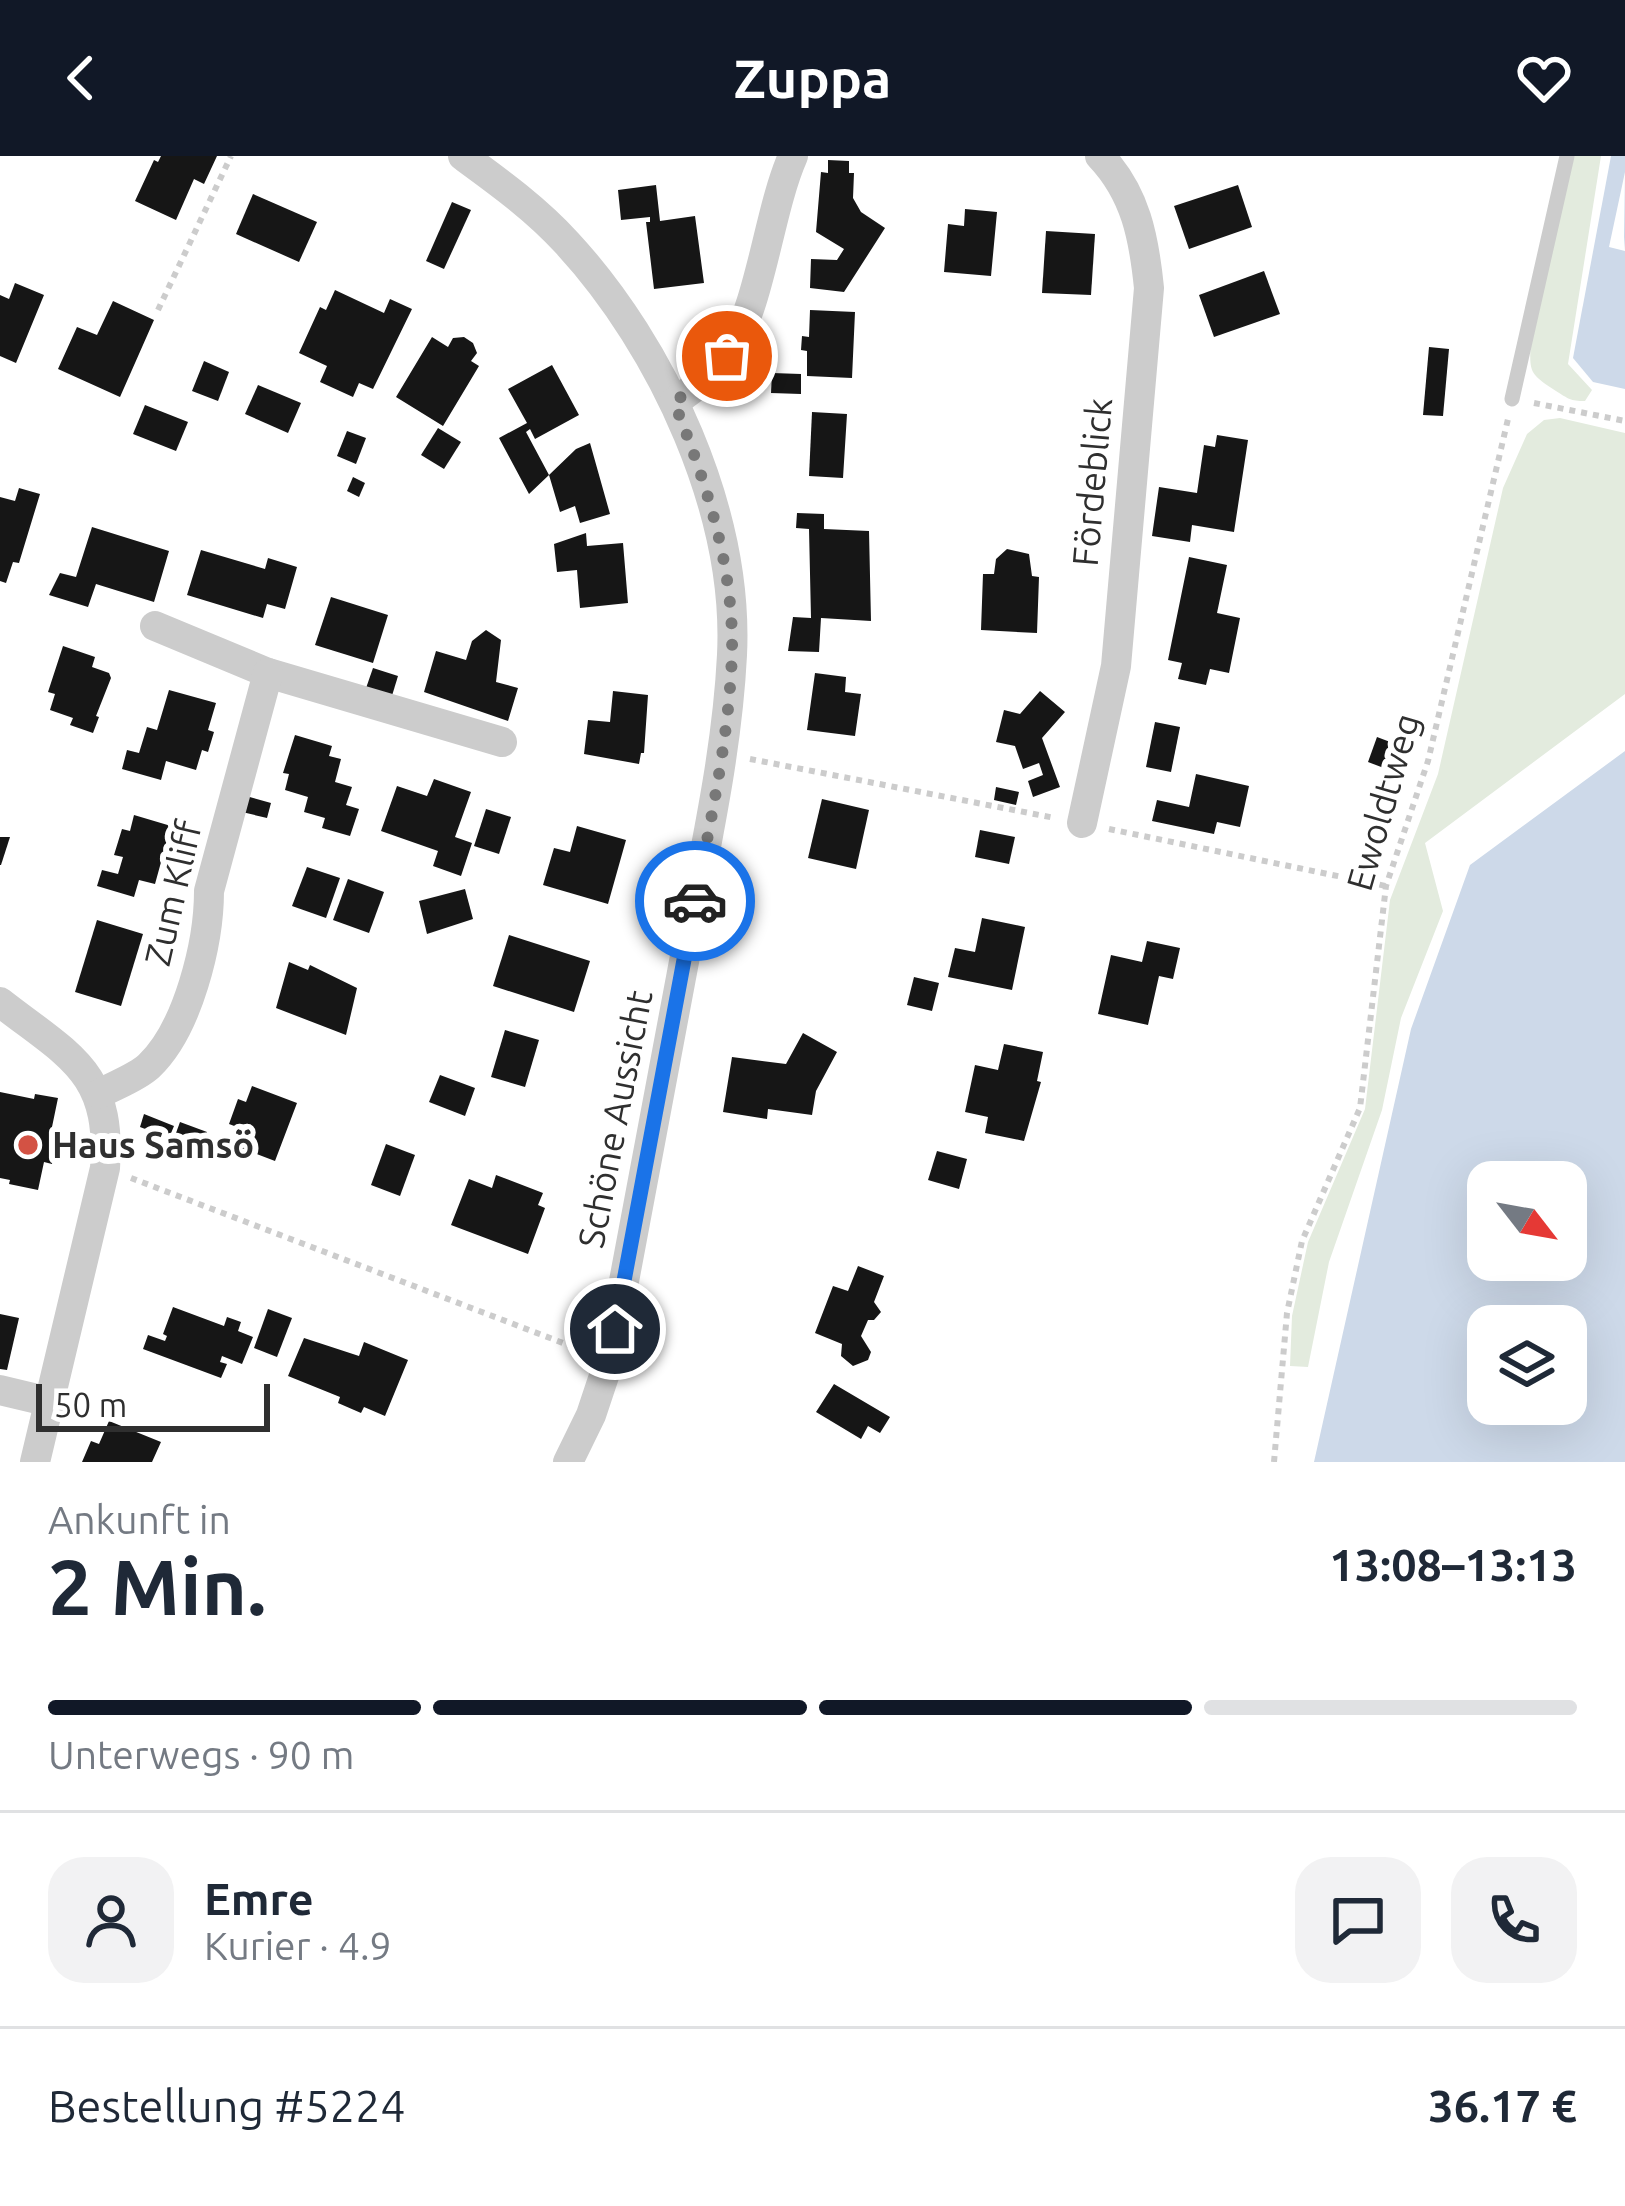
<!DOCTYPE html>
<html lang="de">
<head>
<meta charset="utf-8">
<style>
  body { margin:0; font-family:Ubuntu,sans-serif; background:#f2f2f3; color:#1f2937; height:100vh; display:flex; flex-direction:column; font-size:45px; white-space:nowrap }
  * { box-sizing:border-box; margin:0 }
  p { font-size:39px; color:#747a83 }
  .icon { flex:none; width:66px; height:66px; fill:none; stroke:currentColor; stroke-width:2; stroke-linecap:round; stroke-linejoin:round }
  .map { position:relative; height:1306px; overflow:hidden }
  .details { display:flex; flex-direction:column; background:#fff; flex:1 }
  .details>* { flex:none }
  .needle { width:78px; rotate:121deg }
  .tools { position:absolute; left:1467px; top:1005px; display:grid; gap:24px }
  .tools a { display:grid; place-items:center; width:120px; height:120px; border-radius:24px; background:#fff; box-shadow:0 12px 48px #0002; font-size:60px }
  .scale { position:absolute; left:36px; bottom:30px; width:234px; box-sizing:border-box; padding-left:12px; border:6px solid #2f2f2f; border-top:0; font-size:33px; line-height:42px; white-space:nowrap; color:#2f2f2f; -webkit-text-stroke:9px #fff; paint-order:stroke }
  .pin { position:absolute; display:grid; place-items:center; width:102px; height:102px; color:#fff; margin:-51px; border:6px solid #fff; border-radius:50%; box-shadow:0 3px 12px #0007 }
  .courier { position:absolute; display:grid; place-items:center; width:120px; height:120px; margin:-60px; border:9px solid #1a73e8; border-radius:50%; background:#fff; color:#222; box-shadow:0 3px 15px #0007 }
  .overview em { font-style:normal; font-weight:700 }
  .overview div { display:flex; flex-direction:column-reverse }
  .overview { display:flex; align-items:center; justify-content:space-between; height:204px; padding:0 48px }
  h1 { font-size:78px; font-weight:700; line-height:90px }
  .bar { display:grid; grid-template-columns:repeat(4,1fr); gap:18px 12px; align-content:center; height:144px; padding:0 48px }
  .bar i { height:15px; border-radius:9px; background:#e0e1e3 }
  .bar .selected { background:#111827 }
  .bar p { grid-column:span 4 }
  .line { display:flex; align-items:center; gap:30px; padding:0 48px; border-top:3px solid #e0e1e3 }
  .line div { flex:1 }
  .round { display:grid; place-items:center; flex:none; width:126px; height:126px; border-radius:36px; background:#f2f2f3 }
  header { display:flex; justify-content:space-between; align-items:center; height:156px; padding:0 48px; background:#111827; color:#fff; font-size:54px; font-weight:700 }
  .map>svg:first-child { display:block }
  .green { fill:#e3ebde }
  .water { fill:#cdd9e9; fill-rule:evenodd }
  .pier { fill:#fff }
  .building { fill:#161616 }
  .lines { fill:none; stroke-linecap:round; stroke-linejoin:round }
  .path { stroke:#ccc; stroke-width:6; stroke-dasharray:6 6; stroke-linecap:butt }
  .service { stroke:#ccc; stroke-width:15 }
  .minor { stroke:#ccc; stroke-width:30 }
  .done { stroke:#787878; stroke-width:12; stroke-dasharray:0 21.6 }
  .route { stroke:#1a73e8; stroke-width:15 }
  .poi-dot { fill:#d35244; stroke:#fff; stroke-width:4.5 }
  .labels { text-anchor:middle; stroke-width:12; stroke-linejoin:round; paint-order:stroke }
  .street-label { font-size:36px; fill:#2f2f2f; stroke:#fff }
  .poi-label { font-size:36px; font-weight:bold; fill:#2f2f2f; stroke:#fff; text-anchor:start }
</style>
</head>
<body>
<header><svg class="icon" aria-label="back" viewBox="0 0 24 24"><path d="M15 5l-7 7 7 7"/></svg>Zuppa<svg class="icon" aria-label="heart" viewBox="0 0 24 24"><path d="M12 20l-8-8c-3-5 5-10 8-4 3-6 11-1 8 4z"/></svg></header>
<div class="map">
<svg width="1625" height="1306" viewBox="0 0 1625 1306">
  <rect width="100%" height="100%" fill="#fff"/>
  <g class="green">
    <path d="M1573 0H1601L1568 208 1592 234 1585 245C1570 245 1569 243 1556 235 1529 217 1529 217 1531 183Z"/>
    <polygon points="1560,262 1625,277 1625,538 1425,687 1443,755 1401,862 1382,954 1329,1106 1308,1211 1290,1210 1292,1160 1308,1086 1365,953 1390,744 1438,618 1503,332 1527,278 1544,264"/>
  </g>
  <g class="water">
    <polygon points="1611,0 1625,0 1625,233 1593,226 1573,202"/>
    <path d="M1625 595V1306H1314L1411 873 1470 709ZM1488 1026H1566V1104H1488ZM1488 1170H1566V1248H1488Z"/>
  </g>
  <polygon class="pier" points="1625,16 1624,81 1625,95 1609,91"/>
  <g class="building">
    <polygon points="161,0 217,0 204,28 194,23 176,64 135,45 154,4 158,6"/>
    <polygon points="828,4 849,5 849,17 854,17 853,42 861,56 885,72 844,136 810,132 811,103 837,104 844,93 816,76 821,16 828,17"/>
    <polygon points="656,29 660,65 695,60 704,127 654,133 646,66 650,66 650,61 621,64 618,34"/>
    <polygon points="1238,29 1252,71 1189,93 1174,50"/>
    <polygon points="253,38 317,66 299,106 236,78"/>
    <polygon points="452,46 471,54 444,113 426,105"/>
    <polygon points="965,53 997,56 991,120 944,116 948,68 964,70"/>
    <polygon points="1046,75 1095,78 1091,139 1042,137"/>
    <polygon points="1264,115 1280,158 1214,181 1199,139"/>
    <polygon points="15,127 44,139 16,207 0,200 0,139 9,143"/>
    <polygon points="335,134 384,157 390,143 412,153 373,233 359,227 353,241 320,226 327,210 299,197 320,151 326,154"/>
    <polygon points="113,145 154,164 120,241 58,213 77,171 97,179"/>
    <polygon points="810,154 855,156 852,222 807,220 807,195 801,194 802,180 809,181"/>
    <polygon points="432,181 448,191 453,182 464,181 473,187 477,197 471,205 479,210 443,270 396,241"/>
    <polygon points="1429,191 1449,193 1443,260 1423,259"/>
    <polygon points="204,205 229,216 218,245 192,235"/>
    <polygon points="552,209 579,259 535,283 530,273 526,276 549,319 576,293 590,287 610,358 580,367 575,350 560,356 549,319 529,338 499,282 527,267 508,233"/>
    <polygon points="772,217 801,218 801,238 771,237"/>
    <polygon points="258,229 301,247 288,277 245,258"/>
    <polygon points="145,249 188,266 176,295 133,278"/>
    <polygon points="812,256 847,258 843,322 809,320"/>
    <polygon points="438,272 461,286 444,313 421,299"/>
    <polygon points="347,275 366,282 356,308 337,300"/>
    <polygon points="1217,279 1248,284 1234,376 1192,369 1190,386 1152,380 1159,331 1197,337 1204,289 1215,291"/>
    <polygon points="353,321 365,327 359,341 347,335"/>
    <polygon points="19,332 40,338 19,407 13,406 6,427 0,425 0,341 15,345"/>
    <polygon points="797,357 824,358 824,373 869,375 871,465 821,462 819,496 788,495 793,461 811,462 809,373 796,372"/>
    <polygon points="92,371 169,395 154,446 96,428 88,451 49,439 60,417 76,421"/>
    <polygon points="586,377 587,390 623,387 628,447 580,452 577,414 557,416 554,388"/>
    <polygon points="1007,393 1029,398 1032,420 1039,421 1037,477 981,474 983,418 994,418 996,403"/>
    <polygon points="201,394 265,413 268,402 297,411 285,453 267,448 263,462 187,439"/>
    <polygon points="1189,401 1227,409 1217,457 1240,462 1229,517 1210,513 1206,529 1178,523 1182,507 1168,504"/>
    <polygon points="331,441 388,459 373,507 315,489"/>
    <polygon points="486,474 501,484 496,526 518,532 508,565 424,536 436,495 466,504 472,485"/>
    <polygon points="63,490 95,501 92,511 109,517 111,522 96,560 99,561 93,577 70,569 73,562 50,554 55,538 48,536"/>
    <polygon points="373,512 398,520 391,543 365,535"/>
    <polygon points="815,517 846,521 845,536 861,538 855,580 807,574"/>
    <polygon points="169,534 216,547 208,574 214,576 208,596 202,594 196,614 166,605 161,624 122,613 127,594 139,597 147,571 157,574"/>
    <polygon points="613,535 648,539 644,597 641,597 639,608 584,598 588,564 610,566"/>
    <polygon points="1040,535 1065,556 1042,582 1060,631 1033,641 1028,625 1043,619 1039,607 1023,613 1015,590 996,586 1004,554 1020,558"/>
    <polygon points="1155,566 1180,571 1171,616 1146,611"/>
    <polygon points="295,579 332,590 329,600 341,603 335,626 352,631 346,649 359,653 350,680 322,672 325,662 304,656 308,641 285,634 289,618 283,617"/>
    <polygon points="1377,581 1406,592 1397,617 1368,606"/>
    <polygon points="1196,618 1249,630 1240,671 1217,666 1214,678 1152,665 1157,644 1189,651"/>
    <polygon points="434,623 471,636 455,681 472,687 461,720 433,710 438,695 381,675 397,630 427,640"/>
    <polygon points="996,631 1019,636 1016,649 994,644"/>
    <polygon points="246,640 271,647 267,662 242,656"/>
    <polygon points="822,643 869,654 856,713 808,702"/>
    <polygon points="486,653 511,661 499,698 474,690"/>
    <polygon points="134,659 171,670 155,728 139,724 134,741 97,730 102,714 118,718 123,701 114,699 122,673 130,675"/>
    <polygon points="577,670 626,684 608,748 543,729 554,692 570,696"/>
    <polygon points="980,674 1015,681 1009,708 975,701"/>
    <polygon points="0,681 10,681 1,709 0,709"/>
    <polygon points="307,711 340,722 326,762 292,750"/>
    <polygon points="348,723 384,736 369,777 333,764"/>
    <polygon points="465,733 473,763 427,778 419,745"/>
    <polygon points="982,762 1025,771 1012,834 948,821 955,792 975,796"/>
    <polygon points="97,764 143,778 121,850 75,836"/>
    <polygon points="509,779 590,805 574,856 493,830"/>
    <polygon points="1147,785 1180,792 1173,823 1159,820 1148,869 1098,858 1111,799 1142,806"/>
    <polygon points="289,806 308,814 310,809 357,832 346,879 276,852"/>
    <polygon points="914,821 939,827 932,855 907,849"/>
    <polygon points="505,874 539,884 525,931 491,921"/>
    <polygon points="803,877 837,896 816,935 812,959 768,953 767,963 723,956 732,901 786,908"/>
    <polygon points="1004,888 1043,896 1037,925 1041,926 1024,985 985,977 988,961 965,956 975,909 998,914"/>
    <polygon points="440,919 475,932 465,960 429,946"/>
    <polygon points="252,930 297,947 275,1005 230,988 237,971 229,968 238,943 246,946"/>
    <polygon points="0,936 34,943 35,938 58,942 52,971 59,972 52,1008 44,1006 38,1034 9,1028 10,1024 0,1022"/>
    <polygon points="144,958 174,970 169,982 140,971"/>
    <polygon points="180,966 207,976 198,998 172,988"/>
    <polygon points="386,988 415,999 400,1040 371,1029"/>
    <polygon points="937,995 967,1003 959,1033 928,1024"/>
    <polygon points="496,1019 543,1037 538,1049 545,1052 528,1098 451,1069 469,1023 492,1032"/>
    <polygon points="858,1110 884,1120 874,1146 881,1156 874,1164 868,1164 861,1180 871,1196 868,1204 853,1210 841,1200 842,1188 815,1177 833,1130 848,1135"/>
    <polygon points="173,1151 224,1170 227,1161 241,1166 238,1175 253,1181 242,1208 222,1200 220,1206 227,1208 221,1222 143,1193 148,1179 165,1185 167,1180 163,1178"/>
    <polygon points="268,1153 292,1162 277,1201 254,1192"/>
    <polygon points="0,1158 19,1162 7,1214 0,1213"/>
    <polygon points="304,1182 359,1200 364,1186 408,1204 385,1260 364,1251 361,1257 338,1247 340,1241 288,1220"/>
    <polygon points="834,1228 890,1261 880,1277 868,1270 861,1283 816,1256"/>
    <polygon points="109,1265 161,1286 152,1306 82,1306 91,1285 99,1288"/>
  </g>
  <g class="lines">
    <g class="path">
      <polyline points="158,154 231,0"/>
      <polyline points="1534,247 1625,265"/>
      <polyline points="750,603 1055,662"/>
      <polyline points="1109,673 1386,730"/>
      <polyline points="131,1022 584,1195"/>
      <polyline points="1274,1306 1287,1157 1302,1085 1360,952 1386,730 1428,605 1508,263"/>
    </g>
    <polyline class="service" points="1512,243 1567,0"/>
    <g class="minor">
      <path d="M463 0C500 27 536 53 567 87 663 191 739 356 732 499 727 599 704 697 686 795 660 931 635 1068 609 1205L591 1259 568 1306"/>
      <path d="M675 246C692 233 710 221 724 204 761 155 767 59 793 0"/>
      <polyline points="155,470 268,517 502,586"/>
      <path d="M1082 667 1116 510 1149 132C1144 82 1136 38 1100 0"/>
      <path d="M0 846C69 900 112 915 105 1012L35 1306"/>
      <path d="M99 938C115 929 136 922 149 910 188 873 209 787 209 735L268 517"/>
      <polyline points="0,1234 50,1246"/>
    </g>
  </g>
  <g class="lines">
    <path class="done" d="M695 745C711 663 729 581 732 498 734 410 706 326 674 246L710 220 727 200"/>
    <polyline class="route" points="615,1173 695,745"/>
  </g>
  <circle class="poi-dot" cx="28" cy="989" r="12"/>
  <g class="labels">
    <g class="street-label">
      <text transform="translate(1092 326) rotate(-85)" y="13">Fördeblick</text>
      <text transform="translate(1383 646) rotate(-74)" y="13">Ewoldtweg</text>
      <text transform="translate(173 737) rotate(-77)" y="13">Zum Kliff</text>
      <text transform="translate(615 963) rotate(-79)" y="13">Schöne Aussicht</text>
    </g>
    <g class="poi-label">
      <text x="52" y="1002">Haus Samsö</text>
    </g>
  </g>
</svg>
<div class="tools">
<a><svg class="needle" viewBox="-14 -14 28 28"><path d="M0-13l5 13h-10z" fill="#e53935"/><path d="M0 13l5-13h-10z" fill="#747a83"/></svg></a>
<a><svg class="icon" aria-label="layers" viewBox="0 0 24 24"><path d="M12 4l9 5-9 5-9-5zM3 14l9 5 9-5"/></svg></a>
</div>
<div class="scale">50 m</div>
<div class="pin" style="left:727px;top:200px;background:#ea580c"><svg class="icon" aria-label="bag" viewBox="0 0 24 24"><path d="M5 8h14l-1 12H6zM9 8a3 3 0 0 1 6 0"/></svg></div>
<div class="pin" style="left:615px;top:1173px;background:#1f2937"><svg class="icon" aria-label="home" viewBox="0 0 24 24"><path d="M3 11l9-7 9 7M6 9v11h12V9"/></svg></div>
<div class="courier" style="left:695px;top:745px"><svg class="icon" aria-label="car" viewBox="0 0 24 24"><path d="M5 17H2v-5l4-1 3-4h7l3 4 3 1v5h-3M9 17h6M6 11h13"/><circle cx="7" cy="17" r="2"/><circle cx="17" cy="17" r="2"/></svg></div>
</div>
<section class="details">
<div class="overview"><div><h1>2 Min.</h1><p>Ankunft in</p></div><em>13:08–13:13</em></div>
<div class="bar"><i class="selected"></i><i class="selected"></i><i class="selected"></i><i></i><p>Unterwegs · 90 m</p></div>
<div class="line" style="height:216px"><a class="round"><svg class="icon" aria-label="person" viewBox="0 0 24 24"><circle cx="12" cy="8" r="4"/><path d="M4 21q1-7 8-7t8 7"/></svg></a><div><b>Emre</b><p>Kurier · 4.9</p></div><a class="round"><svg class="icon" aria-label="chat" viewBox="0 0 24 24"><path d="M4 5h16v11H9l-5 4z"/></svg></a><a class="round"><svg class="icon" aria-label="phone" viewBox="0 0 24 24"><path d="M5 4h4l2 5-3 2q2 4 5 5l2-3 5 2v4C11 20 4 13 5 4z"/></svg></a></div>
<div class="line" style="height:156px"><div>Bestellung #5224</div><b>36.17 €</b></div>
</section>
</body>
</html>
